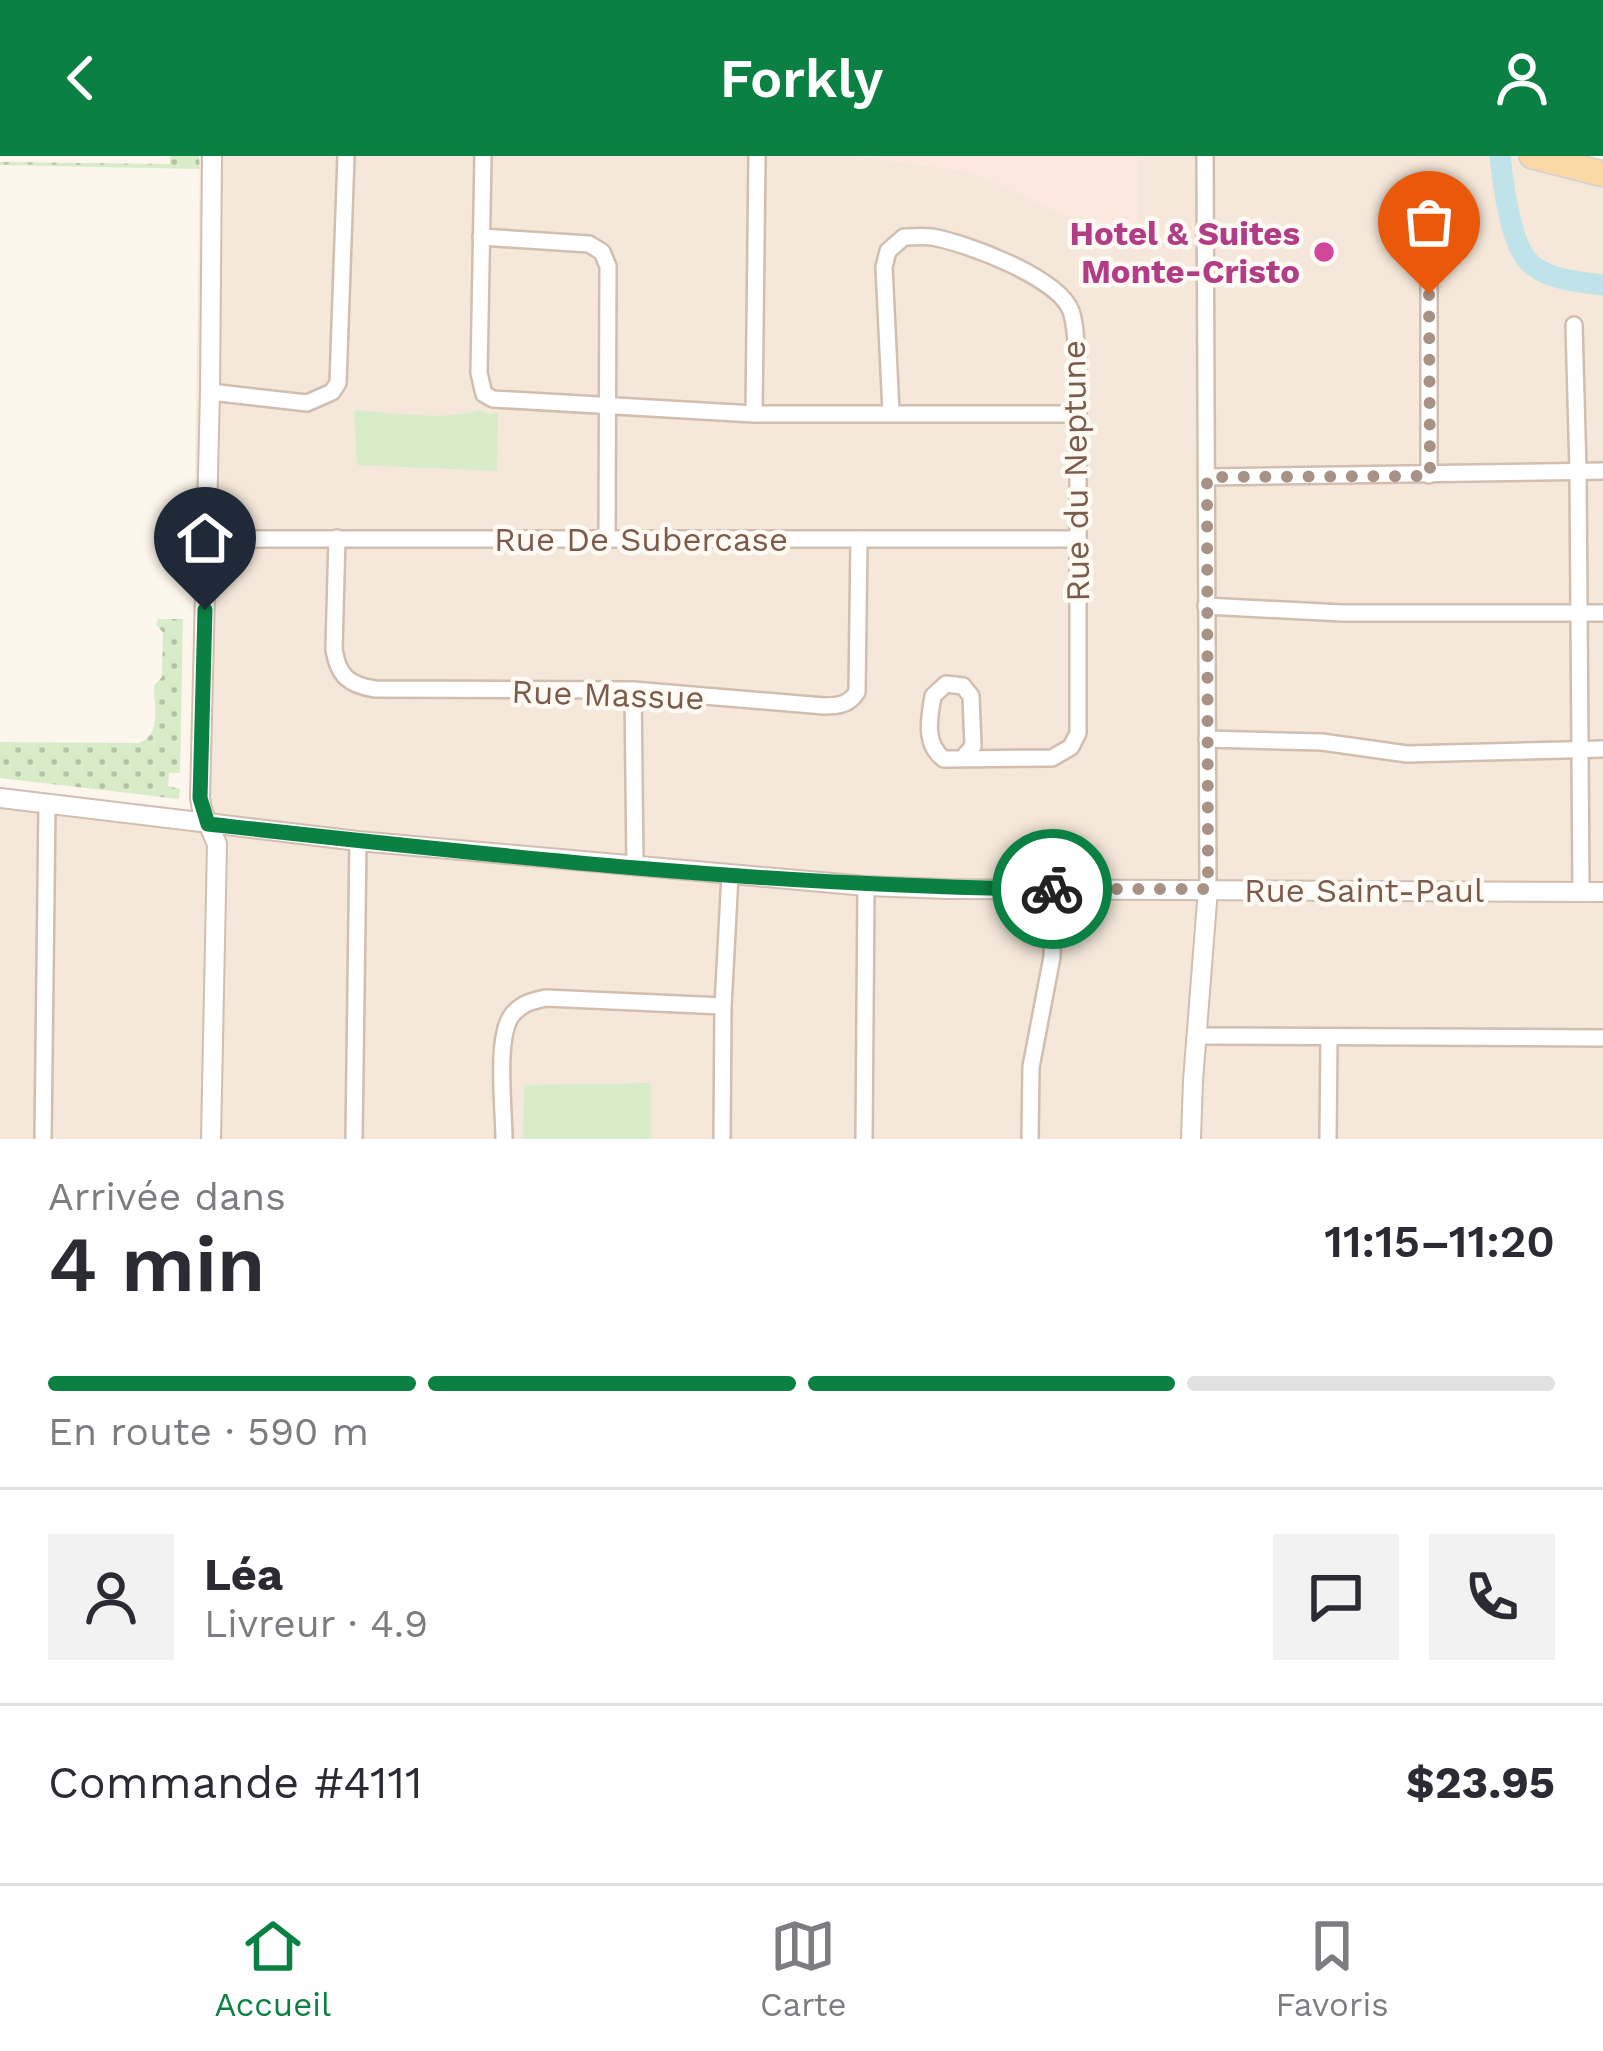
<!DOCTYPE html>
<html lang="fr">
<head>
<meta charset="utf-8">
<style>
  body { margin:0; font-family:"Work Sans",sans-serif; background:#f2f2f3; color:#2b2b33; height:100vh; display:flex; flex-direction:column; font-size:45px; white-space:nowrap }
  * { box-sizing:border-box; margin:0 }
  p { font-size:39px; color:#7c7c81 }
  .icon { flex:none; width:66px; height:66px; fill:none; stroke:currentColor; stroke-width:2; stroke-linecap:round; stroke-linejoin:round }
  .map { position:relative; height:983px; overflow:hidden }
  .panel { display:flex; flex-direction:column; background:#fff; flex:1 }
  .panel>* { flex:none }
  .pin { position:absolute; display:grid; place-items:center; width:102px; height:102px; color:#fff; margin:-123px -51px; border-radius:50% 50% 50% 0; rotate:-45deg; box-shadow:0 0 12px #0007 }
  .pin .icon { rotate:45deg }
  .courier { position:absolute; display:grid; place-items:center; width:120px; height:120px; margin:-60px; border:9px solid #0b8043; border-radius:50%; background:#fff; color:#222; box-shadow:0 3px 15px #0007 }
  .summary em { font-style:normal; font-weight:600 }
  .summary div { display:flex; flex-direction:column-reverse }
  .summary { display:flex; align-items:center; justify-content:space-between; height:204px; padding:0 48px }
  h1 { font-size:78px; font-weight:600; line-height:90px }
  .bar { display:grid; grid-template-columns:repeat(4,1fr); gap:18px 12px; align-content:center; height:144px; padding:0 48px }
  .bar i { height:15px; border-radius:9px; background:#e1e1e2 }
  .bar .on { background:#0b8043 }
  .bar p { grid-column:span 4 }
  .line { display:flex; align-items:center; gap:30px; padding:0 48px; border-top:3px solid #e1e1e2 }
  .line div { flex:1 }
  .round { display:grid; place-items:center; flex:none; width:126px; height:126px; border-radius:0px; background:#f2f2f3 }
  header { display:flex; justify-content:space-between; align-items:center; height:156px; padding:0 48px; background:#0b8043; color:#fff; font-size:54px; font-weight:600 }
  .dock { display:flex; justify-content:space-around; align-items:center; height:168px; border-top:3px solid #e1e1e2; background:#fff; font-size:33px; color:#7c7c81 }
  .dock a { display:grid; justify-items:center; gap:6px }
  .dock .on { color:#0b8043 }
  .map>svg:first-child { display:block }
  .residential { fill:#f5e8da }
  .commercial { fill:#fde8e0 }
  .grass { fill:url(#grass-dots) }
  .park { fill:#d8ecc9 }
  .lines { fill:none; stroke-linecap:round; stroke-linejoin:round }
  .river { stroke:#bfe3e8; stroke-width:21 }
  .minor-casing { stroke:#d1beb0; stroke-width:20 }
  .tertiary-casing { stroke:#d1beb0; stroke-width:22 }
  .primary-casing { stroke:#dad1cd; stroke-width:28 }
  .minor { stroke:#fff; stroke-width:15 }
  .tertiary { stroke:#fff; stroke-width:18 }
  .primary { stroke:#fbd9a5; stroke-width:24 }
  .done { stroke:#a89285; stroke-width:12; stroke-dasharray:0 21.6 }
  .route { stroke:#0b8043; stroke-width:15 }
  .hotel-dot { fill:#d1479c; stroke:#fffaf3; stroke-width:4.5 }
  .labels { text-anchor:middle; stroke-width:9; stroke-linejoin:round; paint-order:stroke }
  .hotel-label { font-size:33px; font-weight:bold; fill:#b23c85; stroke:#fffaf3; text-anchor:end }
  .street-label { font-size:33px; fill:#7a5c4d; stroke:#fffaf3 }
</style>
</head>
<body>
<header><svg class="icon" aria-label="back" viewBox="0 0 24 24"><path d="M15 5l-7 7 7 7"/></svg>Forkly<svg class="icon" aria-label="person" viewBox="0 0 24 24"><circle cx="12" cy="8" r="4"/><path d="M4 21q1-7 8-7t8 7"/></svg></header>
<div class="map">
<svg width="1603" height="983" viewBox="0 0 1603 983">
  <defs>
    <pattern id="grass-dots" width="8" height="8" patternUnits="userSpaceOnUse" patternTransform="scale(3)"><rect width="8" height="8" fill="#d8ecc9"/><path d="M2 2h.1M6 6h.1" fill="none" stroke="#b4c2a5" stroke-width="1.8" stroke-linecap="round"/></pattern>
  </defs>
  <rect width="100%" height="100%" fill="#fdf6ec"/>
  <polygon class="residential" points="200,0 858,0 970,15 1136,92 1138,0 1515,0 1603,24 1603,983 0,983 0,647 196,672 194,381"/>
  <polygon class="commercial" points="858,0 1138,0 1137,93 970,15"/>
  <g class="grass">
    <polygon points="170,0 199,0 200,13 0,9 0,6 170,8"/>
    <path d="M158 463H183L180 617H169L168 630 180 633 179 643 0 622V586L139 587C162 579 154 549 154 529L162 521 163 476 156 469Z"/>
  </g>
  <g class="park">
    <path d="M354 254C394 256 440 266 479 254L488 258 498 257 497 315 357 309Z"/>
    <polygon points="651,927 651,983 523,983 524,929"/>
  </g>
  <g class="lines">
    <path class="river" d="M1500 0C1503 27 1510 90 1531 108 1549 124 1580 126 1603 129"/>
    <g class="minor-casing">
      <g id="minor">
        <polyline points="483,0 479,217 484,238 493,243 754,258 1077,258"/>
        <polyline points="1205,0 1208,733"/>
        <polyline points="1429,47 1429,319"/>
        <polyline points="481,81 589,88 602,96 608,110 607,383"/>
        <polyline points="1574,169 1578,315 1581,735"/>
        <polyline points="210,236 307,247 332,236 338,227 346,0"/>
        <path d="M891 256 884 111 888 95 904 81C913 81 923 80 932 81 966 87 1058 121 1071 155 1076 168 1075 187 1078 201V577L1071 591 1052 602 944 603C924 589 929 562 933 540L946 528 963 530 971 540 973 590 963 602"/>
        <polyline points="754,258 757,0"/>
        <polyline points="1207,321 1603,315"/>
        <path d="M337 382 334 493C338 520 349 529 375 533L633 534 824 550C838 550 849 549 857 536L859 383"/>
        <polyline points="207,383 1076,383"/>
        <polyline points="1206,450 1342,457 1603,457"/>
        <polyline points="633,534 635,710"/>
        <polyline points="1207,583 1322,586 1407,598 1603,593"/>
        <polyline points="1196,880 1603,882"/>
        <polyline points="43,983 47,649"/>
        <polyline points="354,983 358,685"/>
        <path d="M504 983C504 954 495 881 512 859 522 847 532 845 546 842L723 850"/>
        <polyline points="722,983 723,850 730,719"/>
        <polyline points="864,983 866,730"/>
        <polyline points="1030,983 1031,911 1052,801 1053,733"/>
        <polyline points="1328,983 1329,882"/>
      </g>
    </g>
    <g class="tertiary-casing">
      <g id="tertiary">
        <polyline points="0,642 358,685 866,730 948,733 1603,736"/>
        <polyline points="211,983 217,688 202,654 200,642 210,236 212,0"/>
        <polyline points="1191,983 1193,925 1208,733"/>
      </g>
    </g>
    <g class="primary-casing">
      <polyline id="primary" points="1532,0 1603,18"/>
    </g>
    <use href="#minor" class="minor"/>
    <use href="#tertiary" class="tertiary"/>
    <use href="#primary" class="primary"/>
  </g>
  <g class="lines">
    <polyline class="done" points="1052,733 1208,733 1207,321 1430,320 1429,138"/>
    <path class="route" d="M205 454 200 642 208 668C488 699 770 731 1052 733"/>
  </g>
  <circle class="hotel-dot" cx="1324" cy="96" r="12"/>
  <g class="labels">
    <g class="hotel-label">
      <text x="1300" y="89">Hotel &amp; Suites<tspan x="1300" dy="38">Monte-Cristo</tspan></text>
    </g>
    <g class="street-label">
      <text transform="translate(1075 315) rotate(-91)" y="12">Rue du Neptune</text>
      <text x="641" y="395">Rue De Subercase</text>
      <text transform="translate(608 538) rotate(2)" y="12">Rue Massue</text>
      <text x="1364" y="746">Rue Saint-Paul</text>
    </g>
  </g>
</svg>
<div class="pin" style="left:1429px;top:138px;background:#ea580c"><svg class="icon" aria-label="bag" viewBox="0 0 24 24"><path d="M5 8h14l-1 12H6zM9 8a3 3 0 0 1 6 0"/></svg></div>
<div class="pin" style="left:205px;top:454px;background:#1f2937"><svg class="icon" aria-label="home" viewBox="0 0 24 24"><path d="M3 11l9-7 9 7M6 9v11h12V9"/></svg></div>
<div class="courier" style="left:1052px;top:733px"><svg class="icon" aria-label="bike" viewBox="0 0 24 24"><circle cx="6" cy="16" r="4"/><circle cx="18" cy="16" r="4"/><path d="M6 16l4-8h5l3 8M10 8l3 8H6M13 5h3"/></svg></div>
</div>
<section class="panel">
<div class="summary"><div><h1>4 min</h1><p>Arrivée dans</p></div><em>11:15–11:20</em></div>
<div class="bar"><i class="on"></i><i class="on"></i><i class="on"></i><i></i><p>En route · 590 m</p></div>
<div class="line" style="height:216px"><a class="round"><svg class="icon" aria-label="person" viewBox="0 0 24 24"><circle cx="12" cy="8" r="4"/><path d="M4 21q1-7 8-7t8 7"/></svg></a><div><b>Léa</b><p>Livreur · 4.9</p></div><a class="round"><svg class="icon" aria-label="chat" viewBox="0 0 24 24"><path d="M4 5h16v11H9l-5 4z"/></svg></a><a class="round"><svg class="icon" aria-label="phone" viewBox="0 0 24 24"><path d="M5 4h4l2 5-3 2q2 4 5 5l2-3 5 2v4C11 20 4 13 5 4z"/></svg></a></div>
<div class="line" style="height:156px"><div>Commande #4111</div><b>$23.95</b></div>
</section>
<nav class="dock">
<a class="on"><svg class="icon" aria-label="home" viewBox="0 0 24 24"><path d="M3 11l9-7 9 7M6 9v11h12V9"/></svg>Accueil</a>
<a><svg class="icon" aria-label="map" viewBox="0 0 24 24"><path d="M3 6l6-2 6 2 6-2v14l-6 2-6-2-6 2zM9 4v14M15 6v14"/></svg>Carte</a>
<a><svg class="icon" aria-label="saved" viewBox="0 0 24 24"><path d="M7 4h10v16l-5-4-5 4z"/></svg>Favoris</a>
</nav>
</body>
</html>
